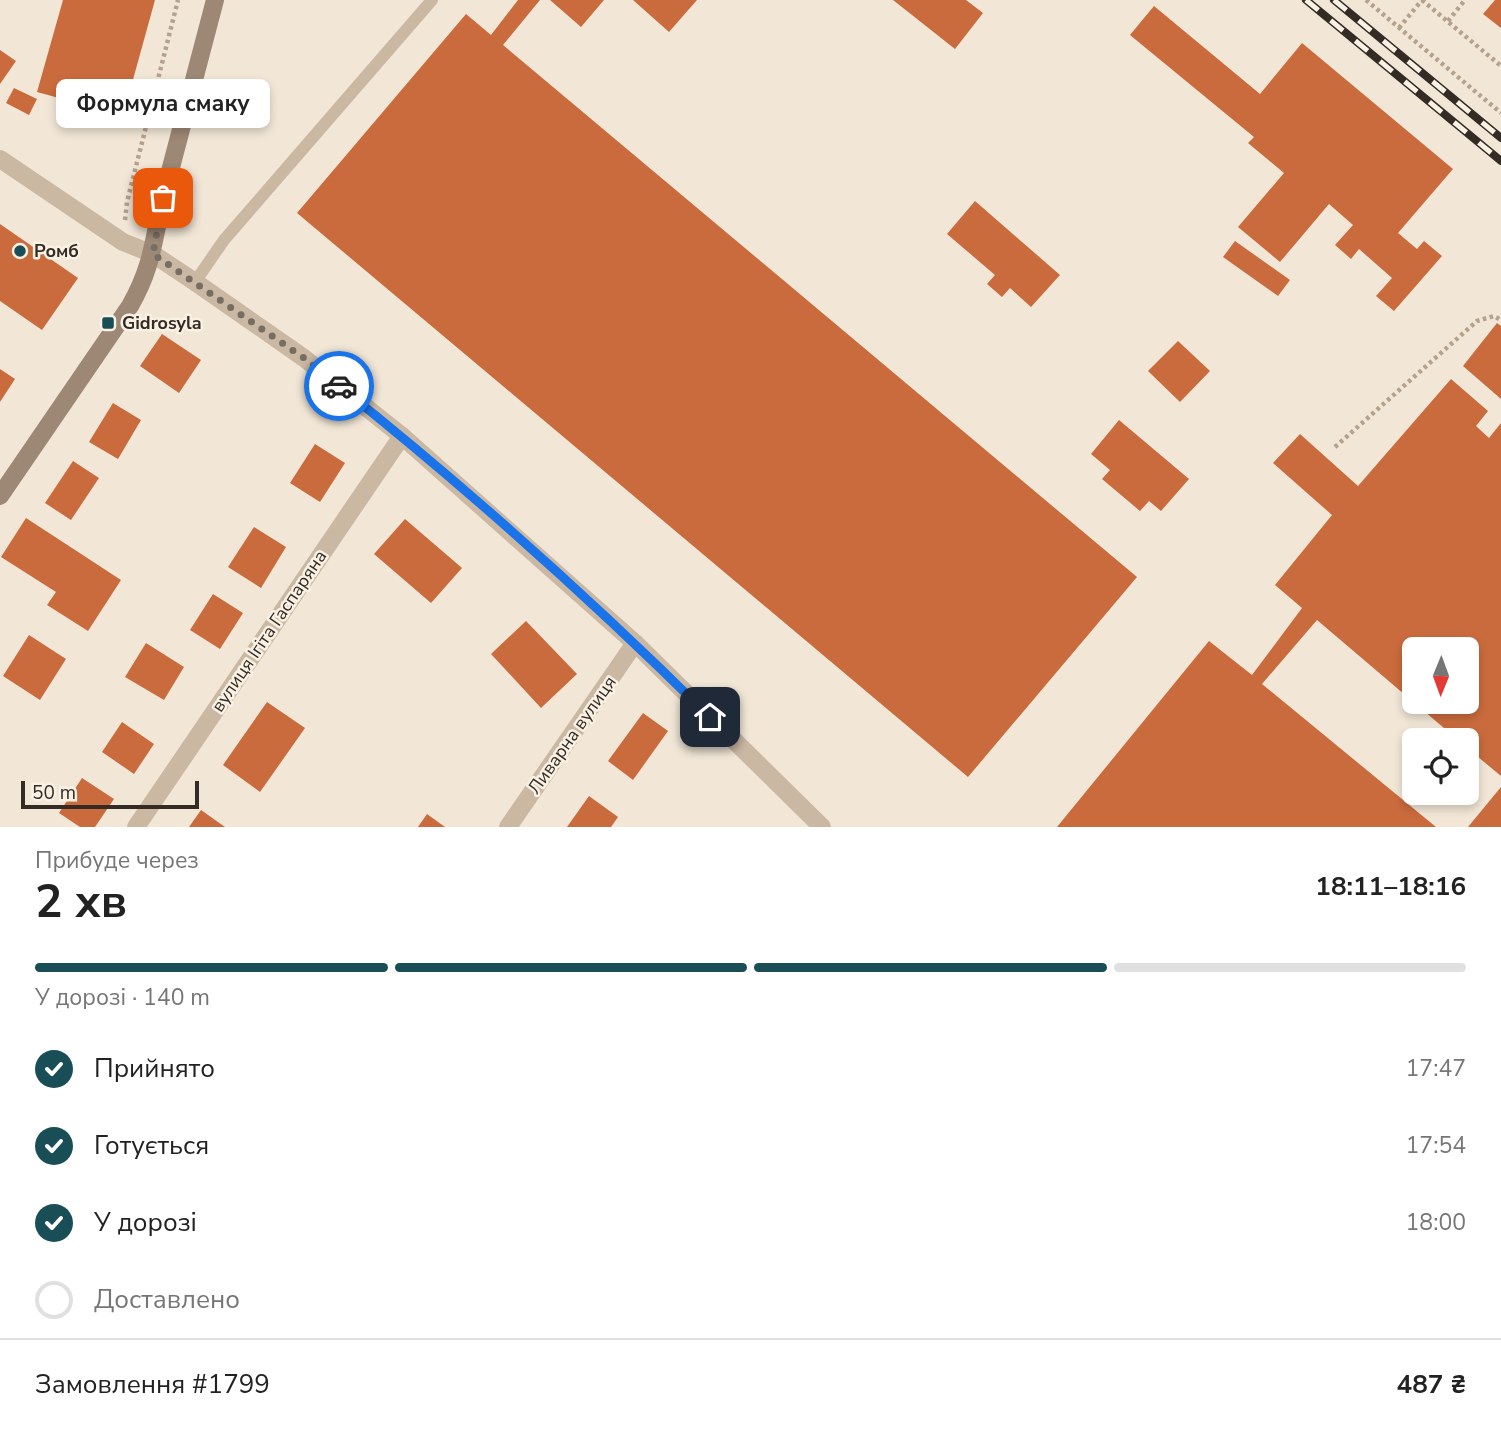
<!DOCTYPE html>
<html lang="uk">
<head>
<meta charset="utf-8">
<style>
  body { margin:0; font-family:"Nunito Sans",sans-serif; background:#f2f2f2; color:#222; height:100vh; display:flex; flex-direction:column; font-size:26px; white-space:nowrap }
  * { box-sizing:border-box; margin:0 }
  p { font-size:23px; color:#767676 }
  .icon { flex:none; width:38px; height:38px; fill:none; stroke:currentColor; stroke-width:2; stroke-linecap:round; stroke-linejoin:round }
  .map { position:relative; height:827px; overflow:hidden }
  .drawer { display:flex; flex-direction:column; background:#fff; flex:1 }
  .drawer>* { flex:none }
  .needle { width:46px; rotate:181deg }
  .tools { position:absolute; left:1402px; top:637px; display:grid; gap:14px }
  .tools a { display:grid; place-items:center; width:77px; height:77px; border-radius:10px; background:#fff; box-shadow:0 4px 10px #0003; font-size:35px }
  .scale { position:absolute; left:21px; bottom:18px; width:178px; box-sizing:border-box; padding-left:7px; border:4px solid #342b25; border-top:0; font-size:19px; line-height:24px; white-space:nowrap; color:#342b25; -webkit-text-stroke:5px #f9f1e3; paint-order:stroke }
  .pin { position:absolute; display:grid; place-items:center; width:60px; height:60px; color:#fff; margin:-30px; border-radius:14px; box-shadow:0 4px 10px #0006 }
  .courier { position:absolute; display:grid; place-items:center; width:70px; height:70px; margin:-35px; border:5px solid #1a73e8; border-radius:50%; background:#fff; color:#222; box-shadow:0 2px 9px #0007 }
  .bubble { position:absolute; height:49px; border-radius:10px; background:#fff; box-shadow:0 4px 10px #0003; font-size:23px; font-weight:700; line-height:49px; text-align:center }
  .headline em { font-style:normal; font-weight:700 }
  .headline div { display:flex; flex-direction:column-reverse }
  .headline { display:flex; align-items:center; justify-content:space-between; height:119px; padding:0 35px }
  h1 { font-size:46px; font-weight:700; line-height:52px }
  .bar { display:grid; grid-template-columns:repeat(4,1fr); gap:10px 7px; align-content:center; height:84px; padding:0 35px }
  .bar i { height:9px; border-radius:5px; background:#e0e0e0 }
  .bar .current { background:#1a4e57 }
  .bar p { grid-column:span 4 }
  .line { display:flex; align-items:center; gap:18px; padding:0 35px; border-top:2px solid #e0e0e0 }
  .line div { flex:1 }
  ol { padding:0 35px; list-style:none }
  li { display:flex; align-items:center; gap:21px; height:77px }
  li p { margin-inline-start:auto }
  li .icon { padding:7px; border-radius:50%; background:#1a4e57; color:#fff; stroke-width:4 }
  li:last-child { color:#767676 }
  li i { width:38px; height:38px; border:4px solid #e0e0e0; border-radius:50% }
  .map>svg:first-child { display:block }
  .building { fill:#ca6b3d; fill-rule:evenodd }
  .lines { fill:none; stroke-linecap:round; stroke-linejoin:round }
  .path { stroke:#b5a28d; stroke-width:4.5; stroke-dasharray:3.5 3.5; stroke-linecap:butt }
  .service { stroke:#cab8a3; stroke-width:12 }
  .minor { stroke:#cab8a3; stroke-width:18 }
  .secondary { stroke:#9d8775; stroke-width:18 }
  .rail-casing { stroke:#342b25; stroke-width:8 }
  .rail { stroke:#f9f1e3; stroke-width:5; stroke-dasharray:16; stroke-linecap:butt }
  .done { stroke:#766d63; stroke-width:7; stroke-dasharray:0 12.6 }
  .route { stroke:#1a73e8; stroke-width:9 }
  .poi-dot { fill:#1a4e57; stroke:#f9f1e3; stroke-width:2.5 }
  .labels { text-anchor:middle; stroke-width:5; stroke-linejoin:round; paint-order:stroke }
  .poi-label { font-size:18px; font-weight:bold; fill:#342b25; stroke:#f9f1e3; text-anchor:start }
  .street-label { font-size:18px; fill:#342b25; stroke:#f9f1e3 }
</style>
</head>
<body>
<div class="map">
<svg width="1501" height="827" viewBox="0 0 1501 827">
  <rect width="100%" height="100%" fill="#f2e7d7"/>
  <g class="building">
    <polygon points="63,0 155,0 121,123 75,111 77,103 37,92"/>
    <polygon points="518,0 540,0 503,45 1137,577 968,777 297,213 466,14 491,35"/>
    <polygon points="550,0 604,0 581,27"/>
    <polygon points="633,0 697,0 669,32"/>
    <polygon points="893,0 966,0 983,13 955,49"/>
    <polygon points="1495,0 1501,0 1501,28 1483,14"/>
    <polygon points="1154,6 1260,94 1302,43 1453,169 1398,233 1417,249 1424,241 1442,256 1394,311 1376,296 1392,278 1359,249 1351,259 1335,245 1353,225 1329,204 1280,262 1238,227 1284,173 1248,143 1254,137 1130,35"/>
    <polygon points="0,50 16,61 0,84"/>
    <polygon points="14,88 37,99 29,115 6,103"/>
    <polygon points="975,201 1060,275 1031,307 1010,288 1002,297 987,284 995,275 947,234"/>
    <polygon points="0,224 78,278 42,330 0,301"/>
    <polygon points="1235,241 1290,280 1278,296 1223,257"/>
    <polygon points="1497,323 1501,326 1501,399 1463,366"/>
    <polygon points="162,334 201,360 179,393 140,366"/>
    <polygon points="1178,341 1210,371 1180,402 1148,371"/>
    <polygon points="0,369 15,379 0,402"/>
    <path d="M1451 379 1488 411 1476 426 1489 438 1501 423V776L1466 747V740H1458L1317 620 1262 684 1436 827H1057L1209 641 1252 675 1302 608 1275 585 1332 515 1273 463 1300 434 1358 486ZM1414 649H1466V702H1414Z"/>
    <polygon points="113,403 141,420 118,459 89,442"/>
    <polygon points="1119,420 1189,479 1161,511 1149,501 1140,511 1102,479 1110,470 1091,454"/>
    <polygon points="315,444 345,463 320,502 290,483"/>
    <polygon points="73,461 99,478 71,520 45,503"/>
    <polygon points="26,518 121,580 88,631 47,605 56,592 1,557"/>
    <polygon points="405,519 462,568 431,603 374,554"/>
    <polygon points="254,527 286,547 261,588 228,567"/>
    <polygon points="213,594 243,613 220,649 190,630"/>
    <polygon points="526,621 577,674 541,708 491,654"/>
    <polygon points="29,635 66,659 40,700 3,676"/>
    <polygon points="146,643 184,667 164,700 125,677"/>
    <polygon points="267,702 305,728 260,792 223,765"/>
    <polygon points="643,713 668,731 633,780 608,761"/>
    <polygon points="122,722 154,744 134,774 102,752"/>
    <polygon points="82,778 114,799 95,827 80,827 59,813"/>
    <polygon points="1501,787 1501,827 1468,827"/>
    <polygon points="589,796 618,817 611,827 567,827"/>
    <polygon points="201,810 225,827 189,827"/>
    <polygon points="427,814 445,827 418,827"/>
  </g>
  <g class="lines">
    <g class="path">
      <polyline points="1366,0 1501,113"/>
      <polyline points="1422,0 1501,66"/>
      <polyline points="1448,21 1465,0"/>
      <polyline points="1399,28 1422,0"/>
      <polyline points="125,220 127,202 178,0"/>
      <polyline points="1335,447 1477,321 1494,316 1501,320"/>
    </g>
    <polyline class="service" points="195,282 224,240 432,0"/>
    <g class="minor">
      <polyline points="0,159 123,242 153,254 195,282 304,358 402,436 635,643 822,827"/>
      <polyline points="136,827 402,436"/>
      <polyline points="508,827 635,643"/>
    </g>
    <path class="secondary" d="M0 496 130 306C154 264 153 238 164 194 181 129 198 65 215 0"/>
    <g class="rail-casing">
      <g id="rail">
        <polyline points="1306,0 1501,161"/>
        <polyline points="1334,0 1501,138"/>
      </g>
    </g>
    <use href="#rail" class="rail"/>
  </g>
  <g class="lines">
    <polyline class="done" points="163,198 153,254 304,358 339,386"/>
    <path class="route" d="M339 386C468 489 592 600 710 717"/>
  </g>
  <g class="poi-dot">
    <circle cx="20" cy="251" r="7"/>
    <rect x="101" y="316" width="14" height="14" rx="3.5"/>
  </g>
  <g class="labels">
    <g class="poi-label">
      <text x="34" y="257">Ромб</text>
      <text x="122" y="329">Gidrosyla</text>
    </g>
    <g class="street-label">
      <text transform="translate(269 631) rotate(-56)" y="6">вулиця Ігіта Гаспаряна</text>
      <text transform="translate(572 735) rotate(-55)" y="6">Ливарна вулиця</text>
    </g>
  </g>
</svg>
<div class="tools">
<a><svg class="needle" viewBox="-14 -14 28 28"><path d="M0-13l5 13h-10z" fill="#e53935"/><path d="M0 13l5-13h-10z" fill="#767676"/></svg></a>
<a><svg class="icon" aria-label="locate" viewBox="0 0 24 24"><circle cx="12" cy="12" r="6"/><path d="M12 2v4M12 18v4M2 12h4M18 12h4"/></svg></a>
</div>
<div class="scale">50 m</div>
<div class="pin" style="left:163px;top:198px;background:#ea580c"><svg class="icon" aria-label="bag" viewBox="0 0 24 24"><path d="M5 8h14l-1 12H6zM9 8a3 3 0 0 1 6 0"/></svg></div>
<div class="pin" style="left:710px;top:717px;background:#1f2937"><svg class="icon" aria-label="home" viewBox="0 0 24 24"><path d="M3 11l9-7 9 7M6 9v11h12V9"/></svg></div>
<div class="courier" style="left:339px;top:386px"><svg class="icon" aria-label="car" viewBox="0 0 24 24"><path d="M5 17H2v-5l4-1 3-4h7l3 4 3 1v5h-3M9 17h6M6 11h13"/><circle cx="7" cy="17" r="2"/><circle cx="17" cy="17" r="2"/></svg></div>
<div class="bubble" style="left:56px;top:79px;width:214px">Формула смаку</div>
</div>
<section class="drawer">
<div class="headline"><div><h1>2 хв</h1><p>Прибуде через</p></div><em>18:11–18:16</em></div>
<div class="bar"><i class="current"></i><i class="current"></i><i class="current"></i><i></i><p>У дорозі · 140 m</p></div>
<ol>
<li><svg class="icon" aria-label="check" viewBox="0 0 24 24"><path d="M5 12l5 5 9-10"/></svg>Прийнято<p>17:47</p></li>
<li><svg class="icon" aria-label="check" viewBox="0 0 24 24"><path d="M5 12l5 5 9-10"/></svg>Готується<p>17:54</p></li>
<li><svg class="icon" aria-label="check" viewBox="0 0 24 24"><path d="M5 12l5 5 9-10"/></svg>У дорозі<p>18:00</p></li>
<li><i></i>Доставлено</li>
</ol>
<div class="line" style="height:91px"><div>Замовлення #1799</div><b>487 ₴</b></div>
</section>
</body>
</html>
